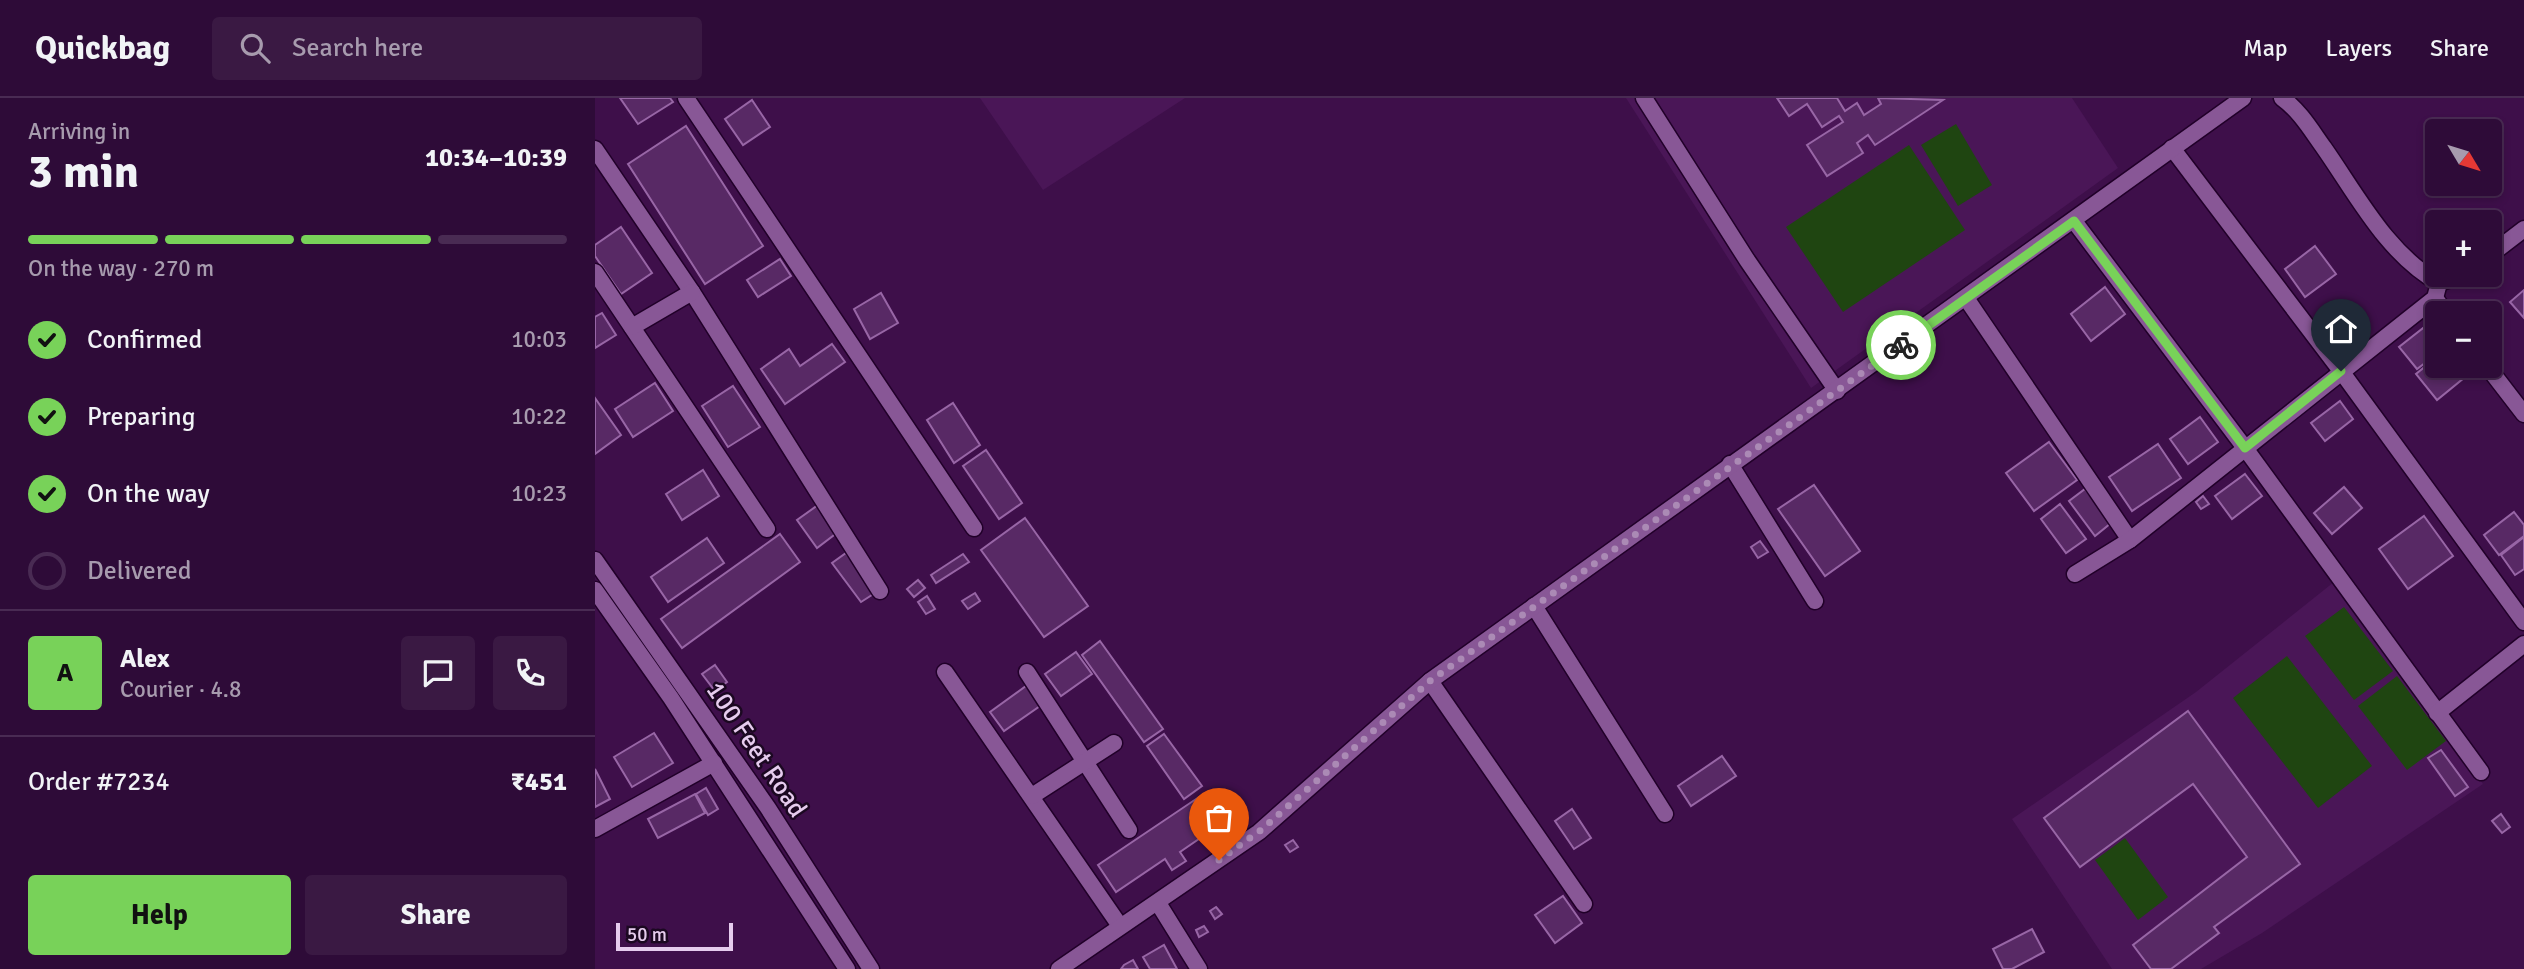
<!DOCTYPE html>
<html lang="en">
<head>
<meta charset="utf-8">
<style>
  body { margin:0; font-family:Signika,sans-serif; background:#3a1943; color:#f1f3f6; height:100vh; display:flex; flex-direction:column; font-size:26px; white-space:nowrap }
  * { box-sizing:border-box; margin:0 }
  p { font-size:23px; color:#a79bae }
  .icon { flex:none; width:38px; height:38px; fill:none; stroke:currentColor; stroke-width:2; stroke-linecap:round; stroke-linejoin:round }
  .map { position:relative; flex:1; overflow:hidden }
  .panel { display:flex; flex-direction:column; background:#2e0b38; width:595px }
  .panel>* { flex:none }
  .needle { width:46px; rotate:128deg }
  .buttons { position:absolute; left:1830px; top:21px; display:grid; gap:14px }
  .buttons a { display:grid; place-items:center; width:77px; height:77px; border-radius:7px; background:#2e0b38; box-shadow:0 4px 10px #0003,0 0 0 2px #492b53; font-size:35px }
  .scale { position:absolute; left:21px; bottom:18px; width:117px; box-sizing:border-box; padding-left:7px; border:4px solid #e6ccee; border-top:0; font-size:19px; line-height:24px; white-space:nowrap; color:#e6ccee; -webkit-text-stroke:5px #1b0821; paint-order:stroke }
  .pin { position:absolute; display:grid; place-items:center; width:60px; height:60px; color:#fff; margin:-72px -30px; border-radius:50% 50% 50% 0; rotate:-45deg; box-shadow:0 0 7px #0007 }
  .pin .icon { rotate:45deg }
  .courier { position:absolute; display:grid; place-items:center; width:70px; height:70px; margin:-35px; border:5px solid #78d259; border-radius:50%; background:#fff; color:#222; box-shadow:0 2px 9px #0007 }
  .overview em { font-style:normal; font-weight:800 }
  .overview div { display:flex; flex-direction:column-reverse }
  .overview { display:flex; align-items:center; justify-content:space-between; height:119px; padding:0 28px }
  h1 { font-size:46px; font-weight:800; line-height:52px }
  .bar { display:grid; grid-template-columns:repeat(4,1fr); gap:10px 7px; align-content:center; height:84px; padding:0 28px }
  .bar i { height:9px; border-radius:5px; background:#492b53 }
  .bar .active { background:#78d259 }
  .bar p { grid-column:span 4 }
  .line { display:flex; align-items:center; gap:18px; padding:0 28px; border-top:2px solid #492b53 }
  .line div { flex:1 }
  .round { display:grid; place-items:center; flex:none; width:74px; height:74px; border-radius:7px; background:#3a1943 }
  ol { padding:0 28px; list-style:none }
  li { display:flex; align-items:center; gap:21px; height:77px }
  li p { margin-inline-start:auto }
  li .icon { padding:7px; border-radius:50%; background:#78d259; color:#111; stroke-width:4 }
  li:last-child { color:#a79bae }
  li i { width:38px; height:38px; border:4px solid #492b53; border-radius:50% }
  .action { display:flex; gap:14px; margin-top:auto; padding:14px 28px }
  .action a { flex:1; height:80px; border-radius:7px; background:#78d259; color:#111; font-size:28px; font-weight:800; line-height:80px; text-align:center }
  .action a+a { background:#3a1943; color:#f1f3f6 }
  header { display:flex; align-items:center; gap:42px; box-sizing:border-box; height:98px; padding:0 35px; background:#2e0b38; border-bottom:2px solid #492b53 }
  header strong { font-size:33px }
  nav { display:flex; gap:38px; margin-inline-start:auto; font-size:24px }
  .search { width:490px; height:63px; background:#3a1943; display:flex; align-items:center; gap:18px; box-sizing:border-box; padding:0 24px; border-radius:7px; color:#a79bae; font-size:26px }
  main { display:flex; flex:1; min-height:0 }
  .map>svg:first-child { display:block }
  .built { fill:#4a1657 }
  .garden { fill:#1f4511 }
  .building { fill:#582965; stroke:#9866a6; stroke-width:2 }
  .lines { fill:none; stroke-linecap:round; stroke-linejoin:round }
  .minor-casing { stroke:#210029; stroke-width:19 }
  .minor { stroke:#885796; stroke-width:16 }
  .done { stroke:#ab8ab5; stroke-width:7; stroke-dasharray:0 12.6 }
  .route { stroke:#78d259; stroke-width:9 }
  .labels { text-anchor:middle; stroke-width:5; stroke-linejoin:round; paint-order:stroke }
  .street-label { font-size:26px; fill:#e6ccee; stroke:#1b0821 }
</style>
</head>
<body>
<header>
<strong>Quickbag</strong>
<div class="search"><svg class="icon" aria-label="search" viewBox="0 0 24 24"><circle cx="10" cy="10" r="6"/><path d="M15 15l6 6"/></svg>Search here</div>
<nav><a>Map</a><a>Layers</a><a>Share</a></nav>
</header>
<main>
<section class="panel">
<div class="overview"><div><h1>3 min</h1><p>Arriving in</p></div><em>10:34–10:39</em></div>
<div class="bar"><i class="active"></i><i class="active"></i><i class="active"></i><i></i><p>On the way · 270 m</p></div>
<ol>
<li><svg class="icon" aria-label="check" viewBox="0 0 24 24"><path d="M5 12l5 5 9-10"/></svg>Confirmed<p>10:03</p></li>
<li><svg class="icon" aria-label="check" viewBox="0 0 24 24"><path d="M5 12l5 5 9-10"/></svg>Preparing<p>10:22</p></li>
<li><svg class="icon" aria-label="check" viewBox="0 0 24 24"><path d="M5 12l5 5 9-10"/></svg>On the way<p>10:23</p></li>
<li><i></i>Delivered</li>
</ol>
<div class="line" style="height:126px"><b class="round" style="background:#78d259;color:#111">A</b><div><b>Alex</b><p>Courier · 4.8</p></div><a class="round"><svg class="icon" aria-label="chat" viewBox="0 0 24 24"><path d="M4 5h16v11H9l-5 4z"/></svg></a><a class="round"><svg class="icon" aria-label="phone" viewBox="0 0 24 24"><path d="M5 4h4l2 5-3 2q2 4 5 5l2-3 5 2v4C11 20 4 13 5 4z"/></svg></a></div>
<div class="line" style="height:91px"><div>Order #7234</div><b>₹451</b></div>
<div class="action"><a>Help</a><a>Share</a></div>
</section>
<div class="map">
<svg width="1929" height="871" viewBox="0 0 1929 871">
  <rect width="100%" height="100%" fill="#3e0f4a"/>
  <g class="built">
    <polygon points="385,0 590,0 448,92"/>
    <polygon points="1031,0 1477,0 1523,70 1216,290"/>
    <polygon points="1739,484 1888,686 1667,835 1606,871 1517,871 1417,721 1601,594"/>
  </g>
  <g class="garden">
    <polygon points="1361,26 1397,87 1363,108 1326,47"/>
    <polygon points="1314,47 1370,132 1248,214 1191,129"/>
    <polygon points="1749,509 1798,573 1759,602 1710,538"/>
    <polygon points="1692,558 1777,668 1723,710 1638,600"/>
    <polygon points="1802,578 1851,643 1812,672 1763,608"/>
    <polygon points="1530,740 1573,799 1543,822 1500,762"/>
  </g>
  <g class="building">
    <polygon points="25,0 75,0 78,4 43,26"/>
    <polygon points="1182,0 1242,0 1250,13 1262,5 1269,17 1286,6 1283,0 1348,2 1280,47 1273,37 1262,45 1268,55 1232,78 1212,47 1248,24 1244,18 1227,29 1212,6 1194,18"/>
    <polygon points="157,2 175,29 148,47 130,21"/>
    <polygon points="91,28 168,148 110,186 33,66"/>
    <polygon points="26,129 57,175 26,196 0,158 0,147"/>
    <polygon points="1720,148 1741,176 1710,199 1690,171"/>
    <polygon points="185,161 196,178 163,199 152,182"/>
    <polygon points="1510,189 1530,216 1496,243 1476,216"/>
    <polygon points="1929,192 1929,220 1915,204"/>
    <polygon points="286,195 303,225 275,241 259,211"/>
    <polygon points="7,215 21,237 0,250 0,219"/>
    <polygon points="1832,227 1843,241 1843,255 1822,271 1804,249"/>
    <polygon points="237,246 250,264 190,306 166,271 194,251 205,268"/>
    <polygon points="1843,258 1843,268 1869,268 1875,275 1842,302 1821,276"/>
    <polygon points="60,285 78,313 38,339 20,311"/>
    <polygon points="138,288 165,329 133,349 107,308"/>
    <polygon points="0,300 26,337 0,356"/>
    <polygon points="1745,303 1758,321 1730,343 1716,325"/>
    <polygon points="358,305 385,347 359,365 332,322"/>
    <polygon points="1605,319 1623,344 1593,366 1575,341"/>
    <polygon points="1454,344 1482,382 1439,413 1411,375"/>
    <polygon points="1563,346 1586,380 1537,413 1514,379"/>
    <polygon points="391,352 427,405 404,421 368,368"/>
    <polygon points="108,372 124,398 87,422 71,396"/>
    <polygon points="1650,376 1667,398 1637,421 1620,398"/>
    <polygon points="1219,387 1265,453 1230,478 1183,411"/>
    <polygon points="1749,389 1767,410 1737,436 1719,415"/>
    <polygon points="1490,391 1516,425 1500,438 1474,403"/>
    <polygon points="1608,398 1614,406 1606,411 1601,404"/>
    <polygon points="1465,406 1491,441 1471,455 1446,421"/>
    <polygon points="223,407 243,434 222,450 202,422"/>
    <polygon points="1919,414 1929,427 1929,438 1904,457 1889,437"/>
    <polygon points="1829,418 1858,458 1813,491 1784,451"/>
    <polygon points="430,420 493,508 449,539 386,452"/>
    <polygon points="185,436 205,464 87,550 66,521"/>
    <polygon points="1929,439 1929,471 1920,477 1906,457"/>
    <polygon points="112,440 129,465 73,504 56,479"/>
    <polygon points="1165,443 1173,454 1163,460 1156,449"/>
    <polygon points="251,455 280,495 266,504 237,465"/>
    <polygon points="368,456 374,464 341,485 336,477"/>
    <polygon points="323,482 330,490 319,499 312,491"/>
    <polygon points="380,495 385,503 373,511 367,503"/>
    <polygon points="332,498 340,511 331,516 323,504"/>
    <polygon points="505,543 568,631 549,644 487,557"/>
    <polygon points="481,554 497,576 466,598 450,576"/>
    <polygon points="120,567 132,584 120,593 107,576"/>
    <polygon points="431,588 445,608 409,633 395,614"/>
    <polygon points="1593,613 1705,766 1619,829 1624,835 1576,871 1556,871 1538,847 1652,759 1598,686 1485,769 1449,720"/>
    <polygon points="59,635 78,665 37,689 19,659"/>
    <polygon points="569,636 607,688 589,701 552,648"/>
    <polygon points="1846,652 1873,689 1860,698 1833,660"/>
    <polygon points="1127,658 1141,678 1096,708 1083,688"/>
    <polygon points="0,671 15,701 0,709"/>
    <polygon points="111,690 123,711 113,717 101,696"/>
    <polygon points="610,695 630,723 585,754 591,763 577,772 570,761 521,794 503,767"/>
    <polygon points="100,696 110,715 63,740 53,721"/>
    <polygon points="977,711 996,740 979,751 960,723"/>
    <polygon points="1906,716 1915,729 1907,735 1897,723"/>
    <polygon points="698,742 703,749 695,754 690,747"/>
    <polygon points="968,798 987,825 960,845 940,817"/>
    <polygon points="621,809 627,816 620,821 615,813"/>
    <polygon points="609,828 613,834 604,839 601,832"/>
    <polygon points="1437,831 1449,854 1417,871 1408,871 1398,851"/>
    <polygon points="569,847 582,871 555,871 548,859"/>
    <polygon points="538,862 543,871 526,871 529,867"/>
  </g>
  <g class="lines">
    <g class="minor-casing">
      <g id="minor">
        <polyline points="91,0 379,430"/>
        <polyline points="1049,0 1152,162 1242,293"/>
        <path d="M1687 0C1705 13 1716 32 1729 50 1762 97 1792 156 1844 185L1867 177"/>
        <polyline points="1577,50 1746,273 1929,524"/>
        <polyline points="0,51 97,194 285,493"/>
        <polyline points="1479,123 1650,350 1886,674"/>
        <polyline points="1895,157 1929,131"/>
        <polyline points="0,174 172,431"/>
        <polyline points="1371,200 1535,442"/>
        <polyline points="1840,200 1851,215"/>
        <polyline points="37,229 97,194"/>
        <polyline points="1892,268 1929,316"/>
        <polyline points="1135,366 1220,503"/>
        <polyline points="0,462 173,710 276,871"/>
        <polyline points="1480,476 1535,442 1840,200 1844,185"/>
        <polyline points="0,492 76,600 252,871"/>
        <polyline points="939,508 1070,716"/>
        <polyline points="350,574 525,828"/>
        <polyline points="432,574 534,732"/>
        <polyline points="835,583 989,806"/>
        <polyline points="1842,615 1929,546"/>
        <polyline points="437,698 519,645"/>
        <polyline points="0,731 119,665"/>
        <polyline points="563,805 604,871"/>
        <polyline points="464,871 664,734 835,583 1648,0"/>
      </g>
    </g>
    <use href="#minor" class="minor"/>
  </g>
  <g class="lines">
    <polyline class="done" points="624,762 666,732 835,583 1306,247"/>
    <polyline class="route" points="1306,247 1479,123 1650,350 1746,273"/>
  </g>
  <g class="labels">
    <g class="street-label">
      <text transform="translate(162 651) rotate(56)" y="9">100 Feet Road</text>
    </g>
  </g>
</svg>
<div class="buttons">
<a><svg class="needle" viewBox="-14 -14 28 28"><path d="M0-13l5 13h-10z" fill="#e53935"/><path d="M0 13l5-13h-10z" fill="#a79bae"/></svg></a>
<a>+</a>
<a>−</a>
</div>
<div class="scale">50 m</div>
<div class="pin" style="left:624px;top:762px;background:#ea580c"><svg class="icon" aria-label="bag" viewBox="0 0 24 24"><path d="M5 8h14l-1 12H6zM9 8a3 3 0 0 1 6 0"/></svg></div>
<div class="pin" style="left:1746px;top:273px;background:#1f2937"><svg class="icon" aria-label="home" viewBox="0 0 24 24"><path d="M3 11l9-7 9 7M6 9v11h12V9"/></svg></div>
<div class="courier" style="left:1306px;top:247px"><svg class="icon" aria-label="bike" viewBox="0 0 24 24"><circle cx="6" cy="16" r="4"/><circle cx="18" cy="16" r="4"/><path d="M6 16l4-8h5l3 8M10 8l3 8H6M13 5h3"/></svg></div>
</div>
</main>
</body>
</html>
